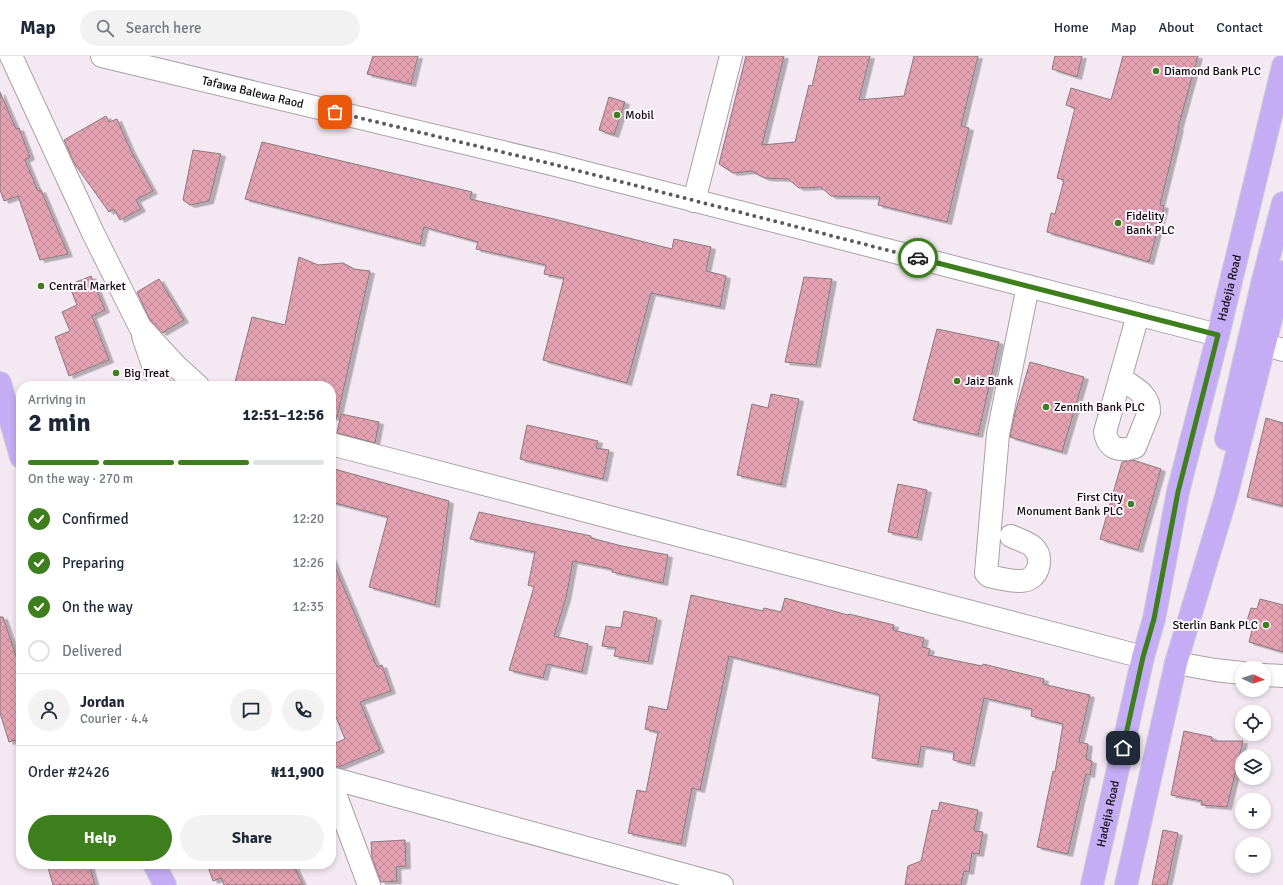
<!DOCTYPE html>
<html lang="en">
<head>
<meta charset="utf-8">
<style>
  body { margin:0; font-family:Signika,sans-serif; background:#f2f2f3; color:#1f2937; height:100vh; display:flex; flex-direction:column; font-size:15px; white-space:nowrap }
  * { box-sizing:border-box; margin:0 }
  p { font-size:13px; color:#747a83 }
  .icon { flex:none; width:22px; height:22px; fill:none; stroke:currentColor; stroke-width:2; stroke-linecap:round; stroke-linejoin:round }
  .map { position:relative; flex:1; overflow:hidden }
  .details { position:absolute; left:16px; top:325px; width:320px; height:488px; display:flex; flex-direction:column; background:#fff; border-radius:16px; box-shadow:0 2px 6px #0003 }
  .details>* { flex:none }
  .needle { width:26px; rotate:94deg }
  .buttons { position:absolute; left:1235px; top:605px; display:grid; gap:8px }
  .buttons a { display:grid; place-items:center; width:36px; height:36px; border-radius:50%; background:#fff; box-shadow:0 2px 6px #0003; font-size:20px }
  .pin { position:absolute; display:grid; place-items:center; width:34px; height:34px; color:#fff; margin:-17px; border-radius:8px; box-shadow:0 2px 6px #0006 }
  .courier { position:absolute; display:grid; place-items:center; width:40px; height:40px; margin:-20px; border:3px solid #3d7e1d; border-radius:50%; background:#fff; color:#222; box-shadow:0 1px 5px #0007 }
  .summary em { font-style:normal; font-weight:700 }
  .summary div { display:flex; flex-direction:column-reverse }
  .summary { display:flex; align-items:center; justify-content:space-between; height:68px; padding:0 12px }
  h1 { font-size:26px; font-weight:700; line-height:30px }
  .bar { display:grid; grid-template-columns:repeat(4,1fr); gap:6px 4px; align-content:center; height:48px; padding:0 12px }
  .bar i { height:5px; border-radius:3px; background:#e0e1e3 }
  .bar .active { background:#3d7e1d }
  .bar p { grid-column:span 4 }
  .line { display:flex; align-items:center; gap:10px; padding:0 12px; border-top:1px solid #e0e1e3 }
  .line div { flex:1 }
  .round { display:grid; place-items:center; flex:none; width:42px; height:42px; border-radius:21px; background:#f2f2f3 }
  ol { padding:0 12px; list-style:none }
  li { display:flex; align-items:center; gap:12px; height:44px }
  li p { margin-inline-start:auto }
  li .icon { padding:4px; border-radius:50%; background:#3d7e1d; color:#fff; stroke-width:4 }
  li:last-child { color:#747a83 }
  li i { width:22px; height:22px; border:2px solid #e0e1e3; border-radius:50% }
  .button { display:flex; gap:8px; margin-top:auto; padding:8px 12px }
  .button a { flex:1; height:46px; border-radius:24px; background:#3d7e1d; color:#fff; font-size:16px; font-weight:700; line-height:46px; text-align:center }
  .button a+a { background:#f2f2f3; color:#1f2937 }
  header { display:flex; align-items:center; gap:24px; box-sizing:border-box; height:56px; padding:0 20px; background:#fff; border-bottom:1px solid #e0e1e3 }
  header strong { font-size:19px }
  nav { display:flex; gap:22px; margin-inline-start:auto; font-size:14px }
  .search { width:280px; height:36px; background:#f2f2f3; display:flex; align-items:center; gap:10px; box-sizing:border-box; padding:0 14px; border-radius:22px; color:#747a83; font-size:15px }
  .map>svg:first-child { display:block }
  .building { fill:url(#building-cross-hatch); stroke:#89797d; filter:url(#shadow) }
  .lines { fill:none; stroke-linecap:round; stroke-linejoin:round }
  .minor-casing { stroke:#aa9fa9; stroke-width:24 }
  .major-casing { stroke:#cfcecf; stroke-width:24 }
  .minor { stroke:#fff; stroke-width:22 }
  .major { stroke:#c4adf4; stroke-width:22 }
  .done { stroke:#5e585e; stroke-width:4; stroke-dasharray:0 7.2 }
  .route { stroke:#3d7e1d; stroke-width:5 }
  .poi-dot { fill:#3d7e1d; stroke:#fef7fe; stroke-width:1.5 }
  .labels { text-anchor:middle; stroke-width:4; stroke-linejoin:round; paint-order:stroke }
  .poi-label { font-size:12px; fill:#0e0a0d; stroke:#fef7fe; text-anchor:start }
  .street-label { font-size:12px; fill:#0e0a0d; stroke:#fef7fe }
</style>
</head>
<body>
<header>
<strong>Map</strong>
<div class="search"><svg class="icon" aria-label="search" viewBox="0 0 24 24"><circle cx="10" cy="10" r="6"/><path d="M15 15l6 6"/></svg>Search here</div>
<nav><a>Home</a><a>Map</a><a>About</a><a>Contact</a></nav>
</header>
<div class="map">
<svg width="1283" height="829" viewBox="0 0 1283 829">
  <defs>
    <pattern id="building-cross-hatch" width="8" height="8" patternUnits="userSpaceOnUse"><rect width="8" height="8" fill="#e3a1b1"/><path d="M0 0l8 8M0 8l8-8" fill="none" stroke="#c28997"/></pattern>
    <filter id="shadow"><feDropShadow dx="4.5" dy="2.5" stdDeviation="0" flood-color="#0004"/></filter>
  </defs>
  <rect width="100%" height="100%" fill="#f4e8f3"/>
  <g class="building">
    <polygon points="373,0 418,0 411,28 367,18"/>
    <polygon points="746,0 784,0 762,89 795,86 809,29 812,30 819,0 870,0 859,44 904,40 914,0 978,0 961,70 969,72 947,166 878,149 880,141 831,140 821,131 799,132 788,123 765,122 751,115 733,117 719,108"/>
    <polygon points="1055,0 1082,0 1077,21 1052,13"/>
    <polygon points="1123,0 1198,0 1178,72 1179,72 1160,149 1164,150 1149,206 1047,176 1051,157 1055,158 1064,124 1057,122 1075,52 1066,49 1071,32 1111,44"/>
    <polygon points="0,36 16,73 19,72 30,101 25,104 38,135 41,134 68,198 40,204 18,140 4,145 0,134"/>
    <polygon points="609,41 625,46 614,79 599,74"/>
    <polygon points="106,60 109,66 117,63 131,95 153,135 136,144 141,153 120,164 114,153 109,156 74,107 64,84"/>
    <polygon points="262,86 472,136 470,143 554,163 672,193 674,183 711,191 706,215 726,220 720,251 651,237 627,327 543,304 564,222 544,218 546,209 476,193 478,186 424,171 420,188 245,143"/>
    <polygon points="193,94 221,98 209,145 190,149 183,144"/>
    <polygon points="299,201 318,209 343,207 354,213 370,215 337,362 331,361 331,330 234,330 252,261 285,269"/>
    <polygon points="91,220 105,254 92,260 109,304 69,320 55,281 70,275 62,256 77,249 69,229"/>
    <polygon points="804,221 832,223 816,309 785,306"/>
    <polygon points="159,223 184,264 162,277 150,264 137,236"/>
    <polygon points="937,273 999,286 978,379 913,364"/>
    <polygon points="1030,306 1084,321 1062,396 1010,381 1015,357"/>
    <polygon points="771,338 799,343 781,429 737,419 752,348 768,352"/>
    <polygon points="341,358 379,366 375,387 337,377"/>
    <polygon points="1266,362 1283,367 1283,450 1247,441"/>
    <polygon points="527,369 598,385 596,392 609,394 603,423 520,403"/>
    <polygon points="1133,404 1161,413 1138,494 1100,483 1122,406"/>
    <polygon points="331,412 449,445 435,549 369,531 388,461 331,446"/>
    <polygon points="898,428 927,434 917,482 888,476"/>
    <polygon points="479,456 591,480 591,482 622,490 668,499 663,527 612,516 612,513 573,505 566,542 554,580 588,588 582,616 547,608 543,622 509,614 534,531 528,529 535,496 470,483"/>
    <polygon points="331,501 377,611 382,609 391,635 360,646 380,694 339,711 331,710 331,689 345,683 331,649"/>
    <polygon points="691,539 763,555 764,552 781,556 785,542 848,559 849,558 894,569 893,574 924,582 922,591 930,593 928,599 982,610 983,608 1044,623 1043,628 1090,639 1079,686 1088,688 1086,703 1092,705 1090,719 1086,718 1068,798 1037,791 1053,715 1055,716 1063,668 1031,660 1032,653 984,642 970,708 953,704 954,696 921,690 918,709 872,702 880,639 729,600 700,734 692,732 681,788 628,777 637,734 646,736 658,676 645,673 649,650 667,654"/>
    <polygon points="1260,543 1283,549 1283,596 1249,586 1253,570 1246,568 1251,552 1257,553"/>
    <polygon points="624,555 657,562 648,606 614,600 616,592 602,590 606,570 621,572"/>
    <polygon points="0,561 3,561 21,615 21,682 9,686 0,657"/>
    <polygon points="1184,675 1212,681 1212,685 1243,685 1227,751 1201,749 1202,745 1171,739"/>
    <polygon points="940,746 978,754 974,775 983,776 979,798 972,797 969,816 964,815 961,829 905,829 908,810 921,805 932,754 938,755"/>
    <polygon points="1163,774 1178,777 1167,829 1152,829"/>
    <polygon points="405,784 406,810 396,811 397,825 381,826 372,802 371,786"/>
    <polygon points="47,808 89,808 95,829 53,829"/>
    <polygon points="207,808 293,808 303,829 224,829 221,822 213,825"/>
  </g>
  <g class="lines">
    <g class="minor-casing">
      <g id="minor">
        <polyline points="11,0 93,177 140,271 176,310 198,330"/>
        <path id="s1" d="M102 0 552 108 1218 279"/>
        <polyline points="694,145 731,0"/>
        <polyline points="143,280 160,330"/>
        <polyline points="1265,289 1283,294"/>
        <path d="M1120 322C1133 331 1150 338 1149 356L1135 391C1119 396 1108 393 1105 376L1138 259"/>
        <polyline points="331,388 1143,601"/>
        <path d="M1011 480C1017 483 1028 486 1033 491 1043 500 1040 517 1029 523 1020 528 999 522 989 520L986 517 998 378 1028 230"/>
        <polyline points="1176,607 1215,614 1242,617"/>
        <polyline points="1264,619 1283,620"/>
        <polyline points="331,722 722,829"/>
        <polyline points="331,727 369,829"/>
      </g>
    </g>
    <g class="major-casing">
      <g id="major">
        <polyline points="0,327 21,401"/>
        <polyline points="1226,383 1263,224 1283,147"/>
        <polyline points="154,808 165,829"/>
        <path id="s2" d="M1092 829 1143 601 1154 563 1178 436 1218 279 1283 10"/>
        <polyline points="1126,829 1176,607 1226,441 1283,216"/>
      </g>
    </g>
    <use href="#minor" class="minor"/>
    <use href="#major" class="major"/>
  </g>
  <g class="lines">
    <polyline class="done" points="335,56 552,108 918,202"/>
    <polyline class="route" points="918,202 1218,279 1178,436 1154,563 1143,601 1123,692"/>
  </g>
  <g class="poi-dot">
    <circle cx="1156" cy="15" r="4"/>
    <circle cx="617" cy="59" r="4"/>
    <circle cx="1118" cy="167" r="4"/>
    <circle cx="41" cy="230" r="4"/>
    <circle cx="116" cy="317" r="4"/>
    <circle cx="957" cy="325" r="4"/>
    <circle cx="1046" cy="351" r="4"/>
    <circle cx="1131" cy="448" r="4"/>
    <circle cx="1266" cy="569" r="4"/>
  </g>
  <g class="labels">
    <g class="poi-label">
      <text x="1164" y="19">Diamond Bank PLC</text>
      <text x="625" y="63">Mobil</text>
      <text x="1126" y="164">Fidelity<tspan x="1126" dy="14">Bank PLC</tspan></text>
      <text x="49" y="234">Central Market</text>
      <text x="124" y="321">Big Treat</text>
      <text x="965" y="329">Jaiz Bank</text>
      <text x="1054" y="355">Zennith Bank PLC</text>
      <text x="1123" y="445" text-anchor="end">First City<tspan x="1123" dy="14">Monument Bank PLC</tspan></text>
      <text x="1258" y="573" text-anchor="end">Sterlin Bank PLC</text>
    </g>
    <g class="street-label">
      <text dy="4" stroke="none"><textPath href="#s1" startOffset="155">Tafawa Balewa Raod</textPath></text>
      <text dy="4" stroke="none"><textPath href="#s2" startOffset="613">Hadejia Road</textPath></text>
      <text dy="4" stroke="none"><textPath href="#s2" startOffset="73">Hadejia Road</textPath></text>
    </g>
  </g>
</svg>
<div class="buttons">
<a><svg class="needle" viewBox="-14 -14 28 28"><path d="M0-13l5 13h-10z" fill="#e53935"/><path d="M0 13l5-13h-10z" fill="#747a83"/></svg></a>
<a><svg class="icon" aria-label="locate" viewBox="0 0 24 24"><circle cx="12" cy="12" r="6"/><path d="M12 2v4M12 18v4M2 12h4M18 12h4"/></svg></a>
<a><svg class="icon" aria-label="layers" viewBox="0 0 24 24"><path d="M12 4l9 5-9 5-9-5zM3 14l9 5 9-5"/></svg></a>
<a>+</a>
<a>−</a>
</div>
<div class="pin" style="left:335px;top:56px;background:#ea580c"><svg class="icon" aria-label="bag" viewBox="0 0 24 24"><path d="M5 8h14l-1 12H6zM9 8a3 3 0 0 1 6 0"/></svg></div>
<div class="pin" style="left:1123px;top:692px;background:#1f2937"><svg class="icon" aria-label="home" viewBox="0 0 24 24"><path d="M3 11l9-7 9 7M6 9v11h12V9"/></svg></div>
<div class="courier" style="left:918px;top:202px"><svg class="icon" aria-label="car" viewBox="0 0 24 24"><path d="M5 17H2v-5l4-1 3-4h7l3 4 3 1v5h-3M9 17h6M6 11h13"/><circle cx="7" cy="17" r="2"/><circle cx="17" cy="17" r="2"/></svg></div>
<section class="details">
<div class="summary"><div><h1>2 min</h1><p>Arriving in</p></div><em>12:51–12:56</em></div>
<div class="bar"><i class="active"></i><i class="active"></i><i class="active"></i><i></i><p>On the way · 270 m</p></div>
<ol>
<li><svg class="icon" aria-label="check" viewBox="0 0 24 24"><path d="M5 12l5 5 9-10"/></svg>Confirmed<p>12:20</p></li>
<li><svg class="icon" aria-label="check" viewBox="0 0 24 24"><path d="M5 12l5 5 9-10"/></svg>Preparing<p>12:26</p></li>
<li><svg class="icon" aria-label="check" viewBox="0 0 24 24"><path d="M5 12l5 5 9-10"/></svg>On the way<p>12:35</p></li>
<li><i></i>Delivered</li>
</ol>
<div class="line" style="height:72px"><a class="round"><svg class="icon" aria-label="person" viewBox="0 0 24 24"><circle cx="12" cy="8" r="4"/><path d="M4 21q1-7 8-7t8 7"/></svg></a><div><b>Jordan</b><p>Courier · 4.4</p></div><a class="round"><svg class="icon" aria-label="chat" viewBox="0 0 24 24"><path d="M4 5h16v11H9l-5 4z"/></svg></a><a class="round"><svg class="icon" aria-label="phone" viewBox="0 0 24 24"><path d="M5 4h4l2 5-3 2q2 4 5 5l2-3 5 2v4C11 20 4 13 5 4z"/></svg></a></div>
<div class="line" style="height:52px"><div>Order #2426</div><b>₦11,900</b></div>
<div class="button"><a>Help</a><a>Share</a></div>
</section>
</div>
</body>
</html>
